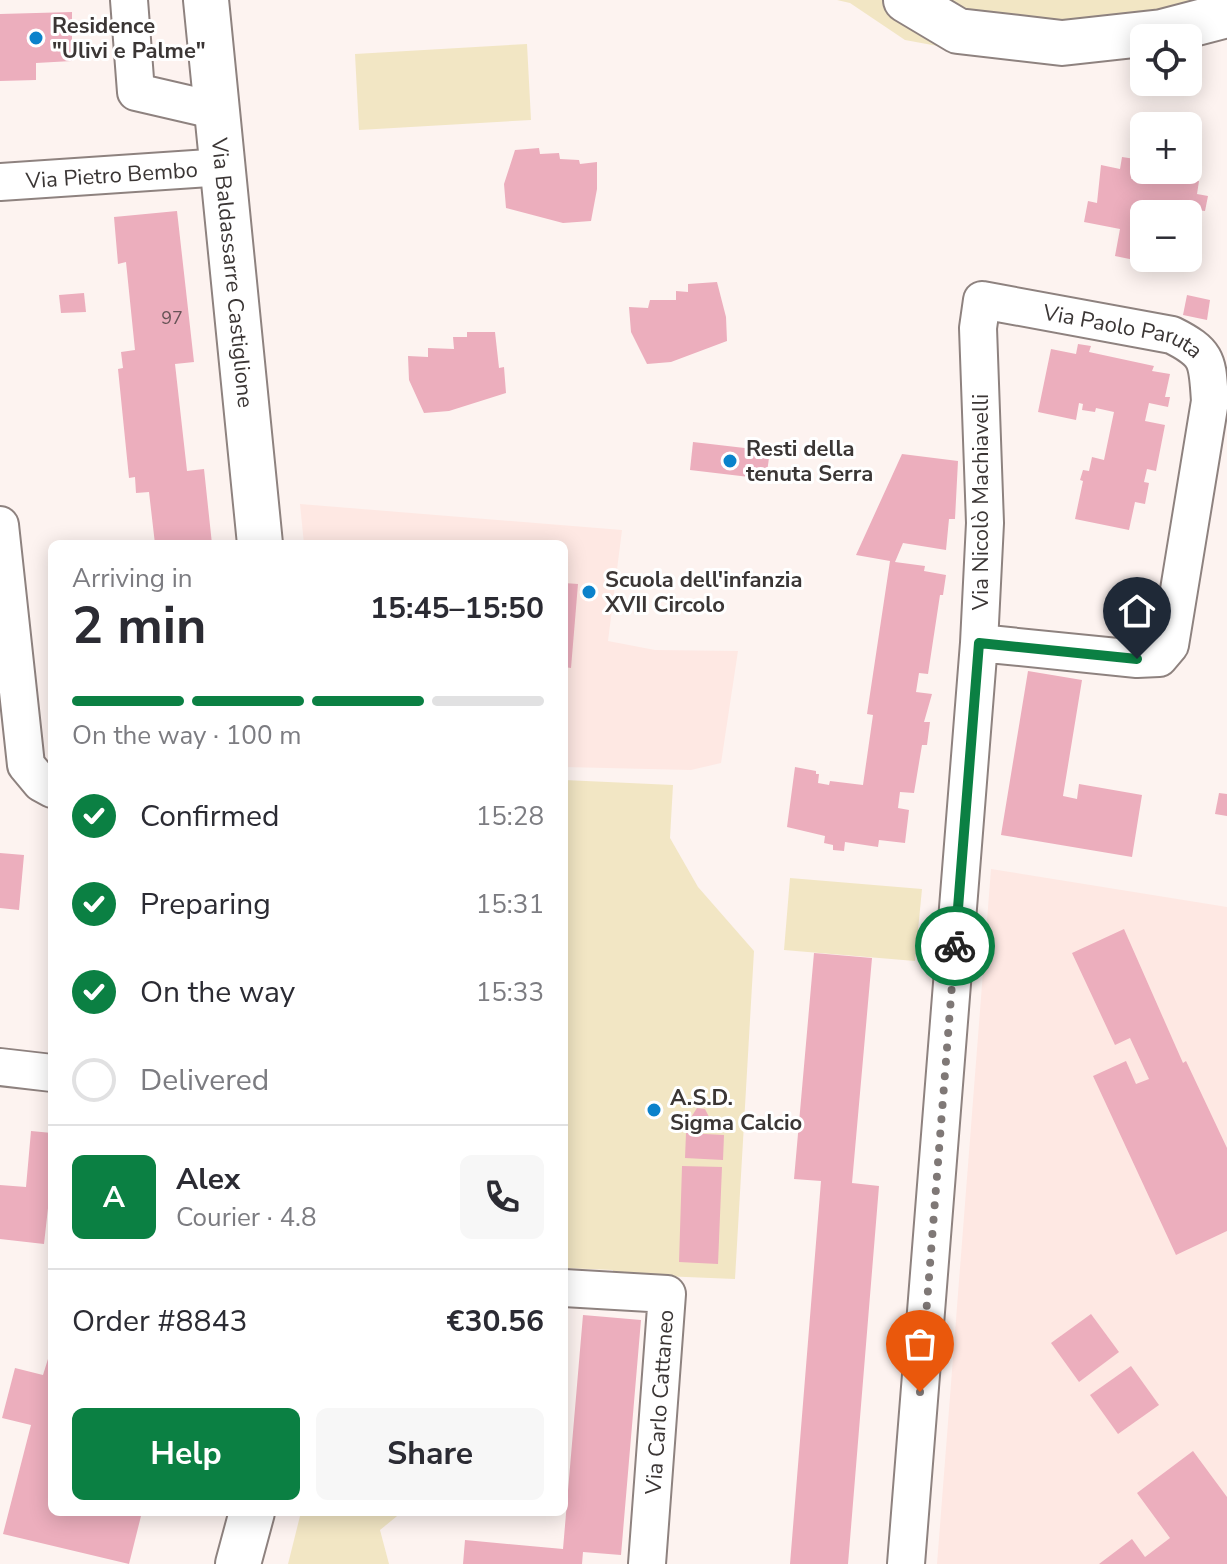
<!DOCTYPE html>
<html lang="en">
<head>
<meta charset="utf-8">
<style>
  body { margin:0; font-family:"Nunito Sans",sans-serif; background:#f7f7f7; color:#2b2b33; height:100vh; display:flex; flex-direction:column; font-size:30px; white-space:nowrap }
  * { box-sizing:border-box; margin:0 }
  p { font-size:26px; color:#7c7c81 }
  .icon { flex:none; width:44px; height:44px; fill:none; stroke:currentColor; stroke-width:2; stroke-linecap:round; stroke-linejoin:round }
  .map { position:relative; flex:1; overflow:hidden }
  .panel { position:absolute; left:48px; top:540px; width:520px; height:976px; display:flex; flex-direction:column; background:#fff; border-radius:12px; box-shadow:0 4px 20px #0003 }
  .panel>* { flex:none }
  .controls { position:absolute; left:1130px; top:24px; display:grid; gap:16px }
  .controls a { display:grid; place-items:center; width:72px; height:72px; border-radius:12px; background:#fff; box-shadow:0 4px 20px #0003; font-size:40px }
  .pin { position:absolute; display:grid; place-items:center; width:68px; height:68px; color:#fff; margin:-82px -34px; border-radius:50% 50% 50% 0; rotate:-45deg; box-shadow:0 0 8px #0007 }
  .pin .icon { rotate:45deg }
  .courier { position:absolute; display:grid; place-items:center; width:80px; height:80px; margin:-40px; border:6px solid #0b8043; border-radius:50%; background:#fff; color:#222; box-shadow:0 2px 10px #0007 }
  .head em { font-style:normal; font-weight:700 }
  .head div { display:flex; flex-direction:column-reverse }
  .head { display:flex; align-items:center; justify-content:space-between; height:136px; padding:0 24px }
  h1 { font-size:52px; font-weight:700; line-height:60px }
  .bar { display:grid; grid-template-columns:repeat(4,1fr); gap:12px 8px; align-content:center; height:96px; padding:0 24px }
  .bar i { height:10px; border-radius:6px; background:#e1e1e2 }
  .bar .current { background:#0b8043 }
  .bar p { grid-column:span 4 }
  .line { display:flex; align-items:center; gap:20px; padding:0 24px; border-top:2px solid #e1e1e2 }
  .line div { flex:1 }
  .round { display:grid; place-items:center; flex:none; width:84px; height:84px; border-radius:12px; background:#f7f7f7 }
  ol { padding:0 24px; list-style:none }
  li { display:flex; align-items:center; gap:24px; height:88px }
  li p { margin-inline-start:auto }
  li .icon { padding:8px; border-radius:50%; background:#0b8043; color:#fff; stroke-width:4 }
  li:last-child { color:#7c7c81 }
  li i { width:44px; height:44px; border:4px solid #e1e1e2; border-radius:50% }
  .button { display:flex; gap:16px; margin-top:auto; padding:16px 24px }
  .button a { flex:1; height:92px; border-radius:12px; background:#0b8043; color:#fff; font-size:32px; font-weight:700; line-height:92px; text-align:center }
  .button a+a { background:#f7f7f7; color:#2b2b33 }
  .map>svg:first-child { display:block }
  .built { fill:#fee8e3 }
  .green { fill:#f2e6c4 }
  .building { fill:#ecaebd }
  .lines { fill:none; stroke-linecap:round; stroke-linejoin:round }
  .minor-casing { stroke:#8e827f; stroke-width:40 }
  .major-casing { stroke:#8e827f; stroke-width:48 }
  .highway-casing { stroke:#8e827f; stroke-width:48 }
  .minor { stroke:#fff; stroke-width:36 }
  .major { stroke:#fff; stroke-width:44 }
  .highway { stroke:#fff; stroke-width:44 }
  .done { stroke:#7f7876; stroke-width:8; stroke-dasharray:0 14.4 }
  .route { stroke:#0b8043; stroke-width:10 }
  .poi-dot { fill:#0b82cb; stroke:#fff; stroke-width:3 }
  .labels { text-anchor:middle; stroke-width:6; stroke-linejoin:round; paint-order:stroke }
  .number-label { font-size:18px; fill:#675457 }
  .poi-label { font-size:22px; font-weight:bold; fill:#3b3635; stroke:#fff; text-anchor:start }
  .street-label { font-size:22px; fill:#3b3635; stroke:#fff }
</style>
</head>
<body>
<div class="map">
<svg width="1227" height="1564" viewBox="0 0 1227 1564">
  <rect width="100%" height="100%" fill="#fdf3f0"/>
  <g class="built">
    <polygon points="300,504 622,530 608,641 655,650 738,651 721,763 691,770 564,767 564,544 304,544"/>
    <polygon points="991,869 1227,907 1227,1564 937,1564"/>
  </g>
  <g class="green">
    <polygon points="837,0 1227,0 1227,38 1188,46 992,56 905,40 850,3"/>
    <polygon points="527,44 531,120 359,130 355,54"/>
    <polygon points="564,780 673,785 670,838 698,887 754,951 735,1279 613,1274 613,1270 564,1268"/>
    <polygon points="790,878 922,889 915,961 784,950"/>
    <polygon points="301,1512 402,1512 380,1530 389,1564 288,1564"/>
  </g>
  <g class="building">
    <polygon points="72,12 72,61 36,63 36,80 0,81 0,14"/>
    <polygon points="539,148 540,154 559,153 560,159 579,160 580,164 597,162 597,189 591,221 563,223 506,208 504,184 515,150"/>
    <polygon points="1122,157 1135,159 1131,179 1134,179 1136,171 1149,173 1147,182 1149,182 1152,170 1182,170 1181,178 1199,181 1197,194 1208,196 1205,211 1197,210 1195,222 1188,221 1188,214 1144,214 1144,250 1141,249 1139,261 1115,256 1120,229 1084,222 1088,201 1097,203 1101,165 1120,169"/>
    <polygon points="177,211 194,362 175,364 187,471 204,469 212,544 155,544 149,492 136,493 135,477 129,478 118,369 123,368 121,352 135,350 126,262 118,264 114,217"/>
    <polygon points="717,282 726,317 727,341 671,362 647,364 631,332 629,307 648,308 650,300 676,300 676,291 688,292 688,284"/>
    <polygon points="84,293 86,312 61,313 59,295"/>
    <polygon points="1187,295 1210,300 1207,320 1183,315"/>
    <polygon points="467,332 495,332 499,368 504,367 506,393 449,411 424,413 409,380 408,356 428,357 428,348 454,349 453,337 467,337"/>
    <polygon points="1078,344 1091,346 1089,352 1154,366 1152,371 1170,374 1165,397 1170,397 1168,407 1149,403 1145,421 1165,425 1156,471 1147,469 1144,482 1149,483 1145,504 1135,502 1129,530 1075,519 1083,481 1080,480 1083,470 1089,471 1092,457 1104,460 1114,412 1096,408 1095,412 1082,410 1083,404 1079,403 1076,420 1038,412 1051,349 1076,354"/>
    <polygon points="693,442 770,451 766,479 690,470"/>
    <polygon points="902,454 958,461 955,519 949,519 946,550 903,543 895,562 925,566 924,571 946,575 943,595 940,595 928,674 919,673 916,692 932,694 924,722 930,722 927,745 922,745 914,793 900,792 898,808 909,810 905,843 879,840 878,847 845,842 844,851 833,850 833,845 824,843 825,836 787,827 795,767 816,771 816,774 819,774 818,783 829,785 830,781 863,785 873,715 867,714 890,561 856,555"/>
    <polygon points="564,583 578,584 571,668 564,667"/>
    <polygon points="1028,671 1082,680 1063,796 1077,799 1079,784 1142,795 1132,857 1001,835"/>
    <polygon points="1219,793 1227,794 1227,816 1215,814"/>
    <polygon points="0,853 24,855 19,910 0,908"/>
    <polygon points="1124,929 1183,1063 1186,1061 1227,1148 1227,1231 1176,1255 1093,1076 1126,1061 1136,1084 1149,1079 1130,1038 1115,1045 1072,953"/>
    <polygon points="814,953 872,958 852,1183 879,1186 848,1564 790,1564 821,1181 794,1179"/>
    <polygon points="697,1108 705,1109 709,1117 701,1128 693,1125 690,1119"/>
    <polygon points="31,1131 52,1133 52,1190 50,1190 44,1244 0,1239 0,1185 26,1187"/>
    <polygon points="686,1133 724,1135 723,1160 685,1158"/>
    <polygon points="682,1166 722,1167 718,1264 679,1262"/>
    <polygon points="1091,1314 1119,1352 1079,1382 1051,1343"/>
    <polygon points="583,1315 641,1320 621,1555 583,1552 582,1564 463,1564 465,1540 563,1549"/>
    <polygon points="52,1346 52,1512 142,1512 129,1564 3,1534 31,1425 2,1418 15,1368 43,1375"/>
    <polygon points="1131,1366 1159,1405 1118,1434 1090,1395"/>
    <polygon points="1193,1451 1227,1497 1227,1564 1099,1564 1132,1539 1145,1557 1170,1538 1137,1493"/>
  </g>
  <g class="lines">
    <g class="minor-casing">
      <g id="minor">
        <polyline points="129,0 136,92 218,111"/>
        <path id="s1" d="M0 182 224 167"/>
        <polyline points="0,525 26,765 41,783 52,789"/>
        <polyline points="0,1067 52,1073"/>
        <polyline points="564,1288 667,1294 647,1564"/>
        <path id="s2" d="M906 1564 979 643 985 523 978 328 982 300 1172 335C1210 354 1207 362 1210 401L1170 645 1159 658 1137 659 979 643"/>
      </g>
    </g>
    <g class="major-casing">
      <g id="major">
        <path id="s3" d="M206 0 260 544"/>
        <polyline points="238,1564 252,1512"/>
      </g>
    </g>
    <g class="highway-casing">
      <polyline id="highway" points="906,0 958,31 1062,43 1162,32 1227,15"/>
    </g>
    <use href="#minor" class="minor"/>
    <use href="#major" class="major"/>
    <use href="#highway" class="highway"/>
  </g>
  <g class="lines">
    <polyline class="done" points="920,1392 955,946"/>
    <polyline class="route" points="955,946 979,643 1137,659"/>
  </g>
  <g class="poi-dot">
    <circle cx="36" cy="38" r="8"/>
    <circle cx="730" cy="461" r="8"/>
    <circle cx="589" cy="592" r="8"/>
    <circle cx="654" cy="1110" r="8"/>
  </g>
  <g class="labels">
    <g class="number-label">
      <text x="172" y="324">97</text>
    </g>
    <g class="poi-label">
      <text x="52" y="33">Residence<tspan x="52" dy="25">"Ulivi e Palme"</tspan></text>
      <text x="746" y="456">Resti della<tspan x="746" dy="25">tenuta Serra</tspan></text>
      <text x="605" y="587">Scuola dell'infanzia<tspan x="605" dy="25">XVII Circolo</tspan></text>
      <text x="670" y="1105">A.S.D.<tspan x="670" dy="25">Sigma Calcio</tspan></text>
    </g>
    <g class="street-label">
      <text dy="8" stroke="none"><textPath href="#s1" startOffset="112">Via Pietro Bembo</textPath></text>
      <text dy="8" stroke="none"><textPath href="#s3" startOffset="274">Via Baldassarre Castiglione</textPath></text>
      <text dy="8" stroke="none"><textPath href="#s2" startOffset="1412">Via Paolo Paruta</textPath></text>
      <text transform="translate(980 502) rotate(-90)" y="8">Via Nicolò Machiavelli</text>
      <text transform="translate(659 1402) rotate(-86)" y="8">Via Carlo Cattaneo</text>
    </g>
  </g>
</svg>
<div class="controls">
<a><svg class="icon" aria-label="locate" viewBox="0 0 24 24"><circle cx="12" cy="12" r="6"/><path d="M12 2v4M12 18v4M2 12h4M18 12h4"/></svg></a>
<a>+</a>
<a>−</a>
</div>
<div class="pin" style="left:920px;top:1392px;background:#ea580c"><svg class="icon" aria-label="bag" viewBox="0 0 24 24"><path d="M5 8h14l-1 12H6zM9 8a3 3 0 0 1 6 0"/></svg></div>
<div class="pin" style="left:1137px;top:659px;background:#1f2937"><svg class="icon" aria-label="home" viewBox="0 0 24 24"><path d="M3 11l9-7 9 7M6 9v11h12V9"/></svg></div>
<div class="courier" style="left:955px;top:946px"><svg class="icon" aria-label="bike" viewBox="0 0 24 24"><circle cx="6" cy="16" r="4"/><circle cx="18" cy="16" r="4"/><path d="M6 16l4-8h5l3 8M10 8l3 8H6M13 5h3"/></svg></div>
<section class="panel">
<div class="head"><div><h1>2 min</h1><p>Arriving in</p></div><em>15:45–15:50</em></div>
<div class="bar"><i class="current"></i><i class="current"></i><i class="current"></i><i></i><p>On the way · 100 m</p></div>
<ol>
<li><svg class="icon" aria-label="check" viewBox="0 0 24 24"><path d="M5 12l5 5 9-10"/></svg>Confirmed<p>15:28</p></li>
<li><svg class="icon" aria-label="check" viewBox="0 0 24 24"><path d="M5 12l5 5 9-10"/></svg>Preparing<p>15:31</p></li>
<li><svg class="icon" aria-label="check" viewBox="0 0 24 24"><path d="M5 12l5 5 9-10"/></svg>On the way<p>15:33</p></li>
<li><i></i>Delivered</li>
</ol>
<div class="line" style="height:144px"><b class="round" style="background:#0b8043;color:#fff">A</b><div><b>Alex</b><p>Courier · 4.8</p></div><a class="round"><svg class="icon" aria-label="phone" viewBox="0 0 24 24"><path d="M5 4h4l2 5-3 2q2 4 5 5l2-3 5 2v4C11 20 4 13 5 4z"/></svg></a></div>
<div class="line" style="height:104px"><div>Order #8843</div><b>€30.56</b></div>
<div class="button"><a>Help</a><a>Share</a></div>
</section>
</div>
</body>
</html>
